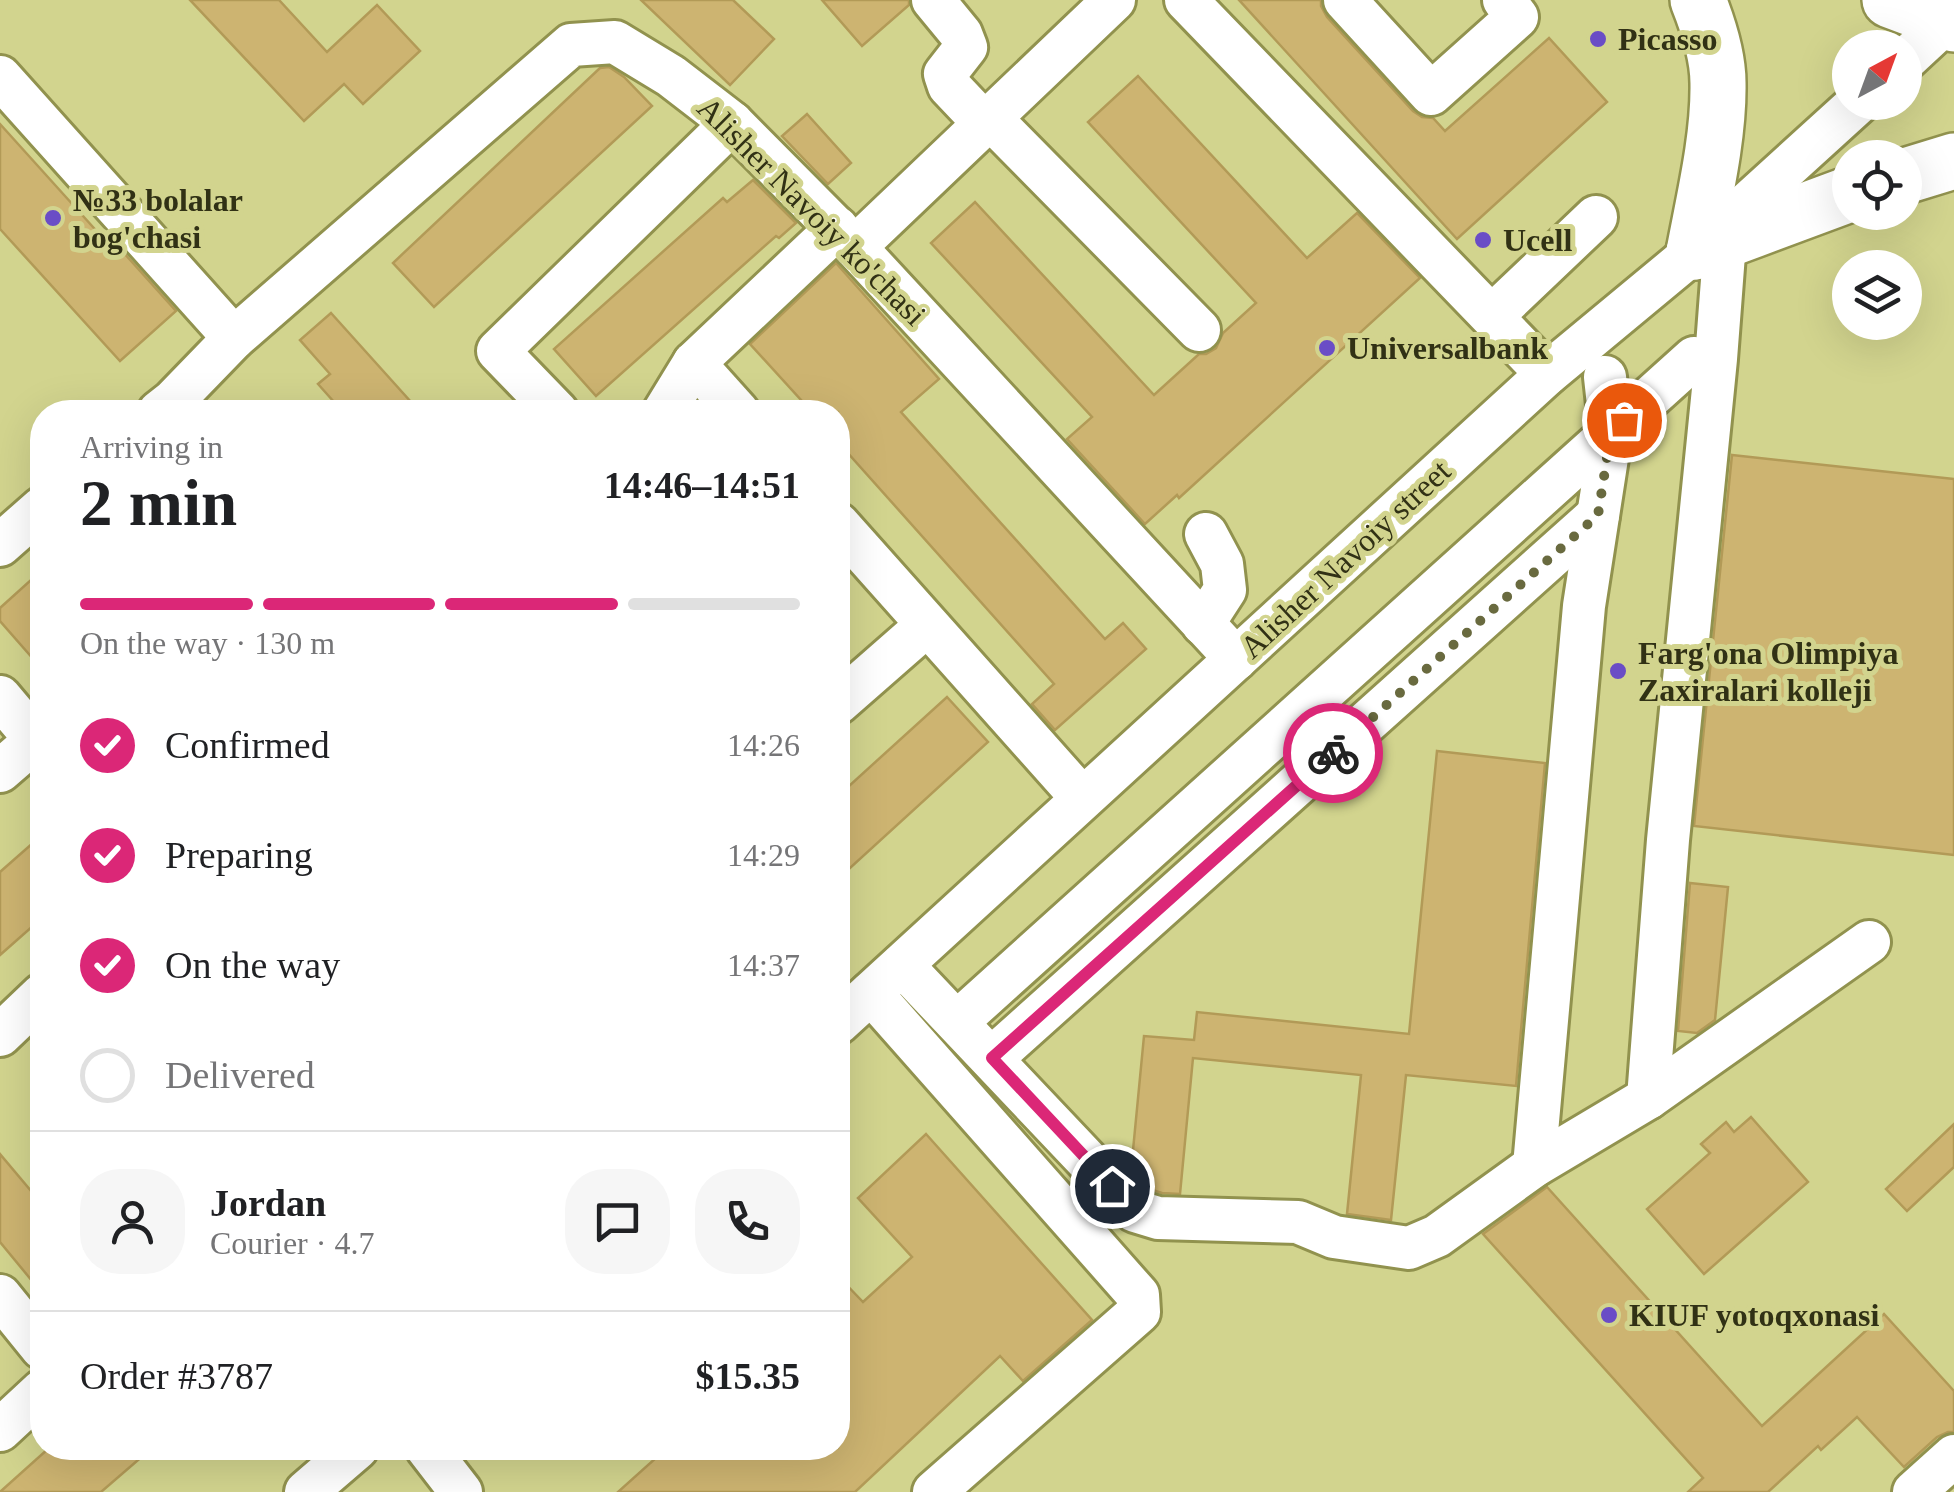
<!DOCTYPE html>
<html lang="en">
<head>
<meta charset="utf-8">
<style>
  body { margin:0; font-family:Georgia,serif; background:#f6f6f6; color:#202124; height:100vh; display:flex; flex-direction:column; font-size:38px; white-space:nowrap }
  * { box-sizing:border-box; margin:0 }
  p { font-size:32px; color:#757577 }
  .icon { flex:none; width:55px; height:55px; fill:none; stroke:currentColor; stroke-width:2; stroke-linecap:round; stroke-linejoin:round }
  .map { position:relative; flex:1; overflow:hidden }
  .panel { position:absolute; left:30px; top:400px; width:820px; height:1060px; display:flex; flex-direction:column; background:#fff; border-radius:40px; box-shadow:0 10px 40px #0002 }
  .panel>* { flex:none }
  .needle { width:65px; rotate:41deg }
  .fabs { position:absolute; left:1832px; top:30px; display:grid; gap:20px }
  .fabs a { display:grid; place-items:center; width:90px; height:90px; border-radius:50%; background:#fff; box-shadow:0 10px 40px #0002; font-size:50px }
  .pin { position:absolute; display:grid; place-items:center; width:85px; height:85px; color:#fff; margin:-42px; border:5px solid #fff; border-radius:50%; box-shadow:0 2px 10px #0007 }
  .courier { position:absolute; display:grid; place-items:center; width:100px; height:100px; margin:-50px; border:8px solid #db2777; border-radius:50%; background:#fff; color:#222; box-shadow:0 2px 12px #0007 }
  .overview em { font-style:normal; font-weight:700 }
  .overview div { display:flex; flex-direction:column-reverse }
  .overview { display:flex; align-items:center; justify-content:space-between; height:170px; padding:0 50px }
  h1 { font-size:65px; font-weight:700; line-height:75px }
  .bar { display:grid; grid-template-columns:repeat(4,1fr); gap:15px 10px; align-content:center; height:120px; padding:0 50px }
  .bar i { height:12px; border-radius:8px; background:#e0e0e0 }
  .bar .active { background:#db2777 }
  .bar p { grid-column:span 4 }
  .line { display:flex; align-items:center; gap:25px; padding:0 50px; border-top:2px solid #e0e0e0 }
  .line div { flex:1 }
  .round { display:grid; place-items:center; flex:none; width:105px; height:105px; border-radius:40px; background:#f6f6f6 }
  ol { padding:0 50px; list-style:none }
  li { display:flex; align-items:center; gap:30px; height:110px }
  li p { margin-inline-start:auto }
  li .icon { padding:10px; border-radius:50%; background:#db2777; color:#fff; stroke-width:4 }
  li:last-child { color:#757577 }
  li i { width:55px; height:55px; border:5px solid #e0e0e0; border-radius:50% }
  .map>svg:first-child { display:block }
  .building { fill:#cdb471; stroke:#b29a57; stroke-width:2.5 }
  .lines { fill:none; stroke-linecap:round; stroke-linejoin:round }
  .minor-casing { stroke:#91924e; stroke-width:48 }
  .highway-casing { stroke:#91924e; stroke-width:60 }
  .minor { stroke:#fff; stroke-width:42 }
  .highway { stroke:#fff; stroke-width:55 }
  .done { stroke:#696a3f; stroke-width:10; stroke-dasharray:0 18 }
  .route { stroke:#db2777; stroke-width:12 }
  .poi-dot { fill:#6a4dc6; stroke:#d2d48e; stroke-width:4 }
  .labels { text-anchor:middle; stroke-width:10; stroke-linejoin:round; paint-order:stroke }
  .poi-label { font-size:32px; font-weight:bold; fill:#313115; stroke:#d2d48e; text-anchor:start }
  .street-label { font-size:32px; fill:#313115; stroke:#d2d48e }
</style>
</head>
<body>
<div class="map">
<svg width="1954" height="1492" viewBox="0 0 1954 1492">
  <rect width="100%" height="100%" fill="#d2d48e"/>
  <g class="building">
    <polygon points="190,0 279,0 327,52 377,5 420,51 363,104 344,84 304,121"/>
    <polygon points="641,0 733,0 774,39 730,85"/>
    <polygon points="822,0 909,0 909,5 862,46"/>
    <polygon points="1239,0 1321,0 1321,6 1327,17 1413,111 1422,117 1433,118 1445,131 1549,38 1607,102 1457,239"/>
    <polygon points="609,67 624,77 652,106 434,307 393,263 600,68"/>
    <polygon points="1138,76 1307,258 1357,213 1420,278 1179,498 1177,495 1145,524 1067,439 1092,417 931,243 975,202 1154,395 1199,354 1206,354 1216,348 1223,333 1256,303 1088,122"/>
    <polygon points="807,114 851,163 828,184 782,136"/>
    <polygon points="0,124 111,247 115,243 176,311 120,361 0,229"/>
    <polygon points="753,180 796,223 779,238 776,236 596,396 554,349 723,198 727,202"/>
    <polygon points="836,263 939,379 901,412 1105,639 1123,623 1146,649 1055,730 1032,704 1054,684 838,442 838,412 812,412 750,344"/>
    <polygon points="331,313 420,412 343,412 318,384 330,374 300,340"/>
    <polygon points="1732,455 1954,479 1954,855 1694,826"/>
    <polygon points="42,570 42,669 0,621 0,608"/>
    <polygon points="947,697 988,742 838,879 838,796"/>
    <polygon points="1437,751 1545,763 1516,1086 1406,1075 1391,1220 1347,1214 1361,1075 1193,1058 1180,1194 1162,1193 1149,1189 1131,1171 1144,1036 1194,1040 1197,1012 1409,1034"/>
    <polygon points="42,835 42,918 0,955 0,872"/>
    <polygon points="1690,883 1728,887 1715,1020 1697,1033 1678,1031"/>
    <polygon points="1751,1117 1808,1182 1704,1274 1647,1209 1710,1153 1701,1144 1726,1122 1734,1132"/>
    <polygon points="1954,1124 1954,1167 1907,1211 1886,1189"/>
    <polygon points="926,1134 1092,1320 1023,1381 1000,1356 855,1492 618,1492 667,1448 838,1448 838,1276 863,1302 912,1257 858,1198"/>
    <polygon points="0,1154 42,1204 42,1293 0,1242"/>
    <polygon points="1547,1187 1762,1426 1884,1314 1954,1391 1954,1432 1948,1432 1937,1437 1904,1467 1857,1417 1821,1450 1818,1446 1768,1492 1688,1492 1703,1478 1483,1234"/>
    <polygon points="49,1448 152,1448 101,1492 0,1492"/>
  </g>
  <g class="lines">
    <g class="minor-casing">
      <g id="minor">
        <polyline points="933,0 961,34 966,47 945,74 949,86 985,124"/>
        <polyline points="1186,0 1547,374"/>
        <polyline points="1345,0 1431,94 1517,17 1504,0"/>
        <polyline points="1905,60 1947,21"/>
        <polyline points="0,77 234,338"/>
        <polyline points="990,118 1199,330"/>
        <polyline points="855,247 1114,0"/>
        <polyline points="1492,316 1596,217"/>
        <polyline points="694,363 738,412"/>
        <polyline points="159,412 173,401 234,338 571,45 615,42 671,76 732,123 855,247 1236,659"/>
        <polyline points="557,412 498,351 732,123"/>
        <polyline points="664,412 694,363 837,228"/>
        <polyline points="838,524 1082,798"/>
        <polyline points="0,545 42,508"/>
        <polyline points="1203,624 1225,590 1222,564 1206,534"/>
        <polyline points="0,697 42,747"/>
        <polyline points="838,703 927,625"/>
        <polyline points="0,771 36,740"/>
        <polyline points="902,965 1135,1211 1158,1218 1298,1222 1334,1237 1409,1248 1437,1236 1534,1166 1648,1098 1869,942"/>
        <polyline points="871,993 1138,1295 1139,1312 934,1492"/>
        <polyline points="957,1022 1694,358"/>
        <polyline points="838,1023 1547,374 1694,252 1859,102"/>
        <polyline points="0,1035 42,995"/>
        <polyline points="992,1058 1598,515"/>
        <polyline points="1648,1098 1668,840 1716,359 1725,241"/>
        <polyline points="1534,1166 1584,606 1611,432 1605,377"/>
        <polyline points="0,1296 42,1348"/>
        <polyline points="0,1430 42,1391"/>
        <polyline points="427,1448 461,1492"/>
        <polyline points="306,1492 357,1448"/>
        <polyline points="1914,1492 1954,1456"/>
      </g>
    </g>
    <g class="highway-casing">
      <g id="highway">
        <polyline points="1890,0 1954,24"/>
        <polyline points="1905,176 1954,161"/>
        <path d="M1694 252C1704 199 1719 137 1718 83 1718 55 1708 25 1698 0"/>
        <polyline points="1694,252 1850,194"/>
      </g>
    </g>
    <use href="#minor" class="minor"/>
    <use href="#highway" class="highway"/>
  </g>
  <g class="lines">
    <polyline class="done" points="1333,753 1598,515 1611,432 1624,420"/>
    <polyline class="route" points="1112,1186 992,1058 1333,753"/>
  </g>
  <g class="poi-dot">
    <circle cx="1598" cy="39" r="10"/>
    <circle cx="53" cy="218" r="10"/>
    <circle cx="1483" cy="240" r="10"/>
    <circle cx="1327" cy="348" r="10"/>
    <circle cx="1618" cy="671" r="10"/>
    <circle cx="1609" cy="1315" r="10"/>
  </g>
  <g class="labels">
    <g class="poi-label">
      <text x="1618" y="50">Picasso</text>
      <text x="73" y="211">№33 bolalar<tspan x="73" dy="37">bog'chasi</tspan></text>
      <text x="1503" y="251">Ucell</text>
      <text x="1347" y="359">Universalbank</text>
      <text x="1638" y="664">Farg'ona Olimpiya<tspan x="1638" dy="37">Zaxiralari kolleji</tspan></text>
      <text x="1629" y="1326">KIUF yotoqxonasi</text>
    </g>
    <g class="street-label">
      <text transform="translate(812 211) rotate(45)" y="11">Alisher Navoiy ko'chasi</text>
      <text transform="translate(1345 559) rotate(-43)" y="11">Alisher Navoiy street</text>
    </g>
  </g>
</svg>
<div class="fabs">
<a><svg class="needle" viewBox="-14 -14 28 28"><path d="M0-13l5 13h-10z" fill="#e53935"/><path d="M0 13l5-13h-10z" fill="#757577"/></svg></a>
<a><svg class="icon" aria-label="locate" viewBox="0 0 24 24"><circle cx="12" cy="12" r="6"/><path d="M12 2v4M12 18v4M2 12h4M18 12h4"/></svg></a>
<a><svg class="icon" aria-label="layers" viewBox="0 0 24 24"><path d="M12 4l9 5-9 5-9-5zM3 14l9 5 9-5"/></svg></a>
</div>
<div class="pin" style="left:1624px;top:420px;background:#ea580c"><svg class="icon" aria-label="bag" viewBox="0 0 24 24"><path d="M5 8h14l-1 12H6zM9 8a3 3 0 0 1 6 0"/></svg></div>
<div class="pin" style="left:1112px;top:1186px;background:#1f2937"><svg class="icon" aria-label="home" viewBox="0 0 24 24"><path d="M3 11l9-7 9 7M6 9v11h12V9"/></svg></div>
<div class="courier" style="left:1333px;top:753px"><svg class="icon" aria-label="bike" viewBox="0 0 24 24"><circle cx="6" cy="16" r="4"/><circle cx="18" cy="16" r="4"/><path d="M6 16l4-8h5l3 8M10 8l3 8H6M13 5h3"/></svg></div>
<section class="panel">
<div class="overview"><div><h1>2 min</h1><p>Arriving in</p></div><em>14:46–14:51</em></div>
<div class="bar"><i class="active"></i><i class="active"></i><i class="active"></i><i></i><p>On the way · 130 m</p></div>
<ol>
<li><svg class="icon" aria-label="check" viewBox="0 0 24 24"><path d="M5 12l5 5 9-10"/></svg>Confirmed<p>14:26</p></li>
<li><svg class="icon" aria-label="check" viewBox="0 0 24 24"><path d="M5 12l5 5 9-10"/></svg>Preparing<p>14:29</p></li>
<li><svg class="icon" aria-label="check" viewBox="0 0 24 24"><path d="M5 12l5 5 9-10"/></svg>On the way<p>14:37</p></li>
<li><i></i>Delivered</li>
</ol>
<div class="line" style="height:180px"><a class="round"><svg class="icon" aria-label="person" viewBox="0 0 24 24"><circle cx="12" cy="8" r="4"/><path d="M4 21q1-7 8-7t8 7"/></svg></a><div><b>Jordan</b><p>Courier · 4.7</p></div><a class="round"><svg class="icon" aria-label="chat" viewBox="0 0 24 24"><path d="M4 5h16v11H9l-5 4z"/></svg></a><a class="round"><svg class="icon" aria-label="phone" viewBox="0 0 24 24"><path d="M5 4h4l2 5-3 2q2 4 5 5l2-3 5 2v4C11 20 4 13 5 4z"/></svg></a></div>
<div class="line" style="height:130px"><div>Order #3787</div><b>$15.35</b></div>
</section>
</div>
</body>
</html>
